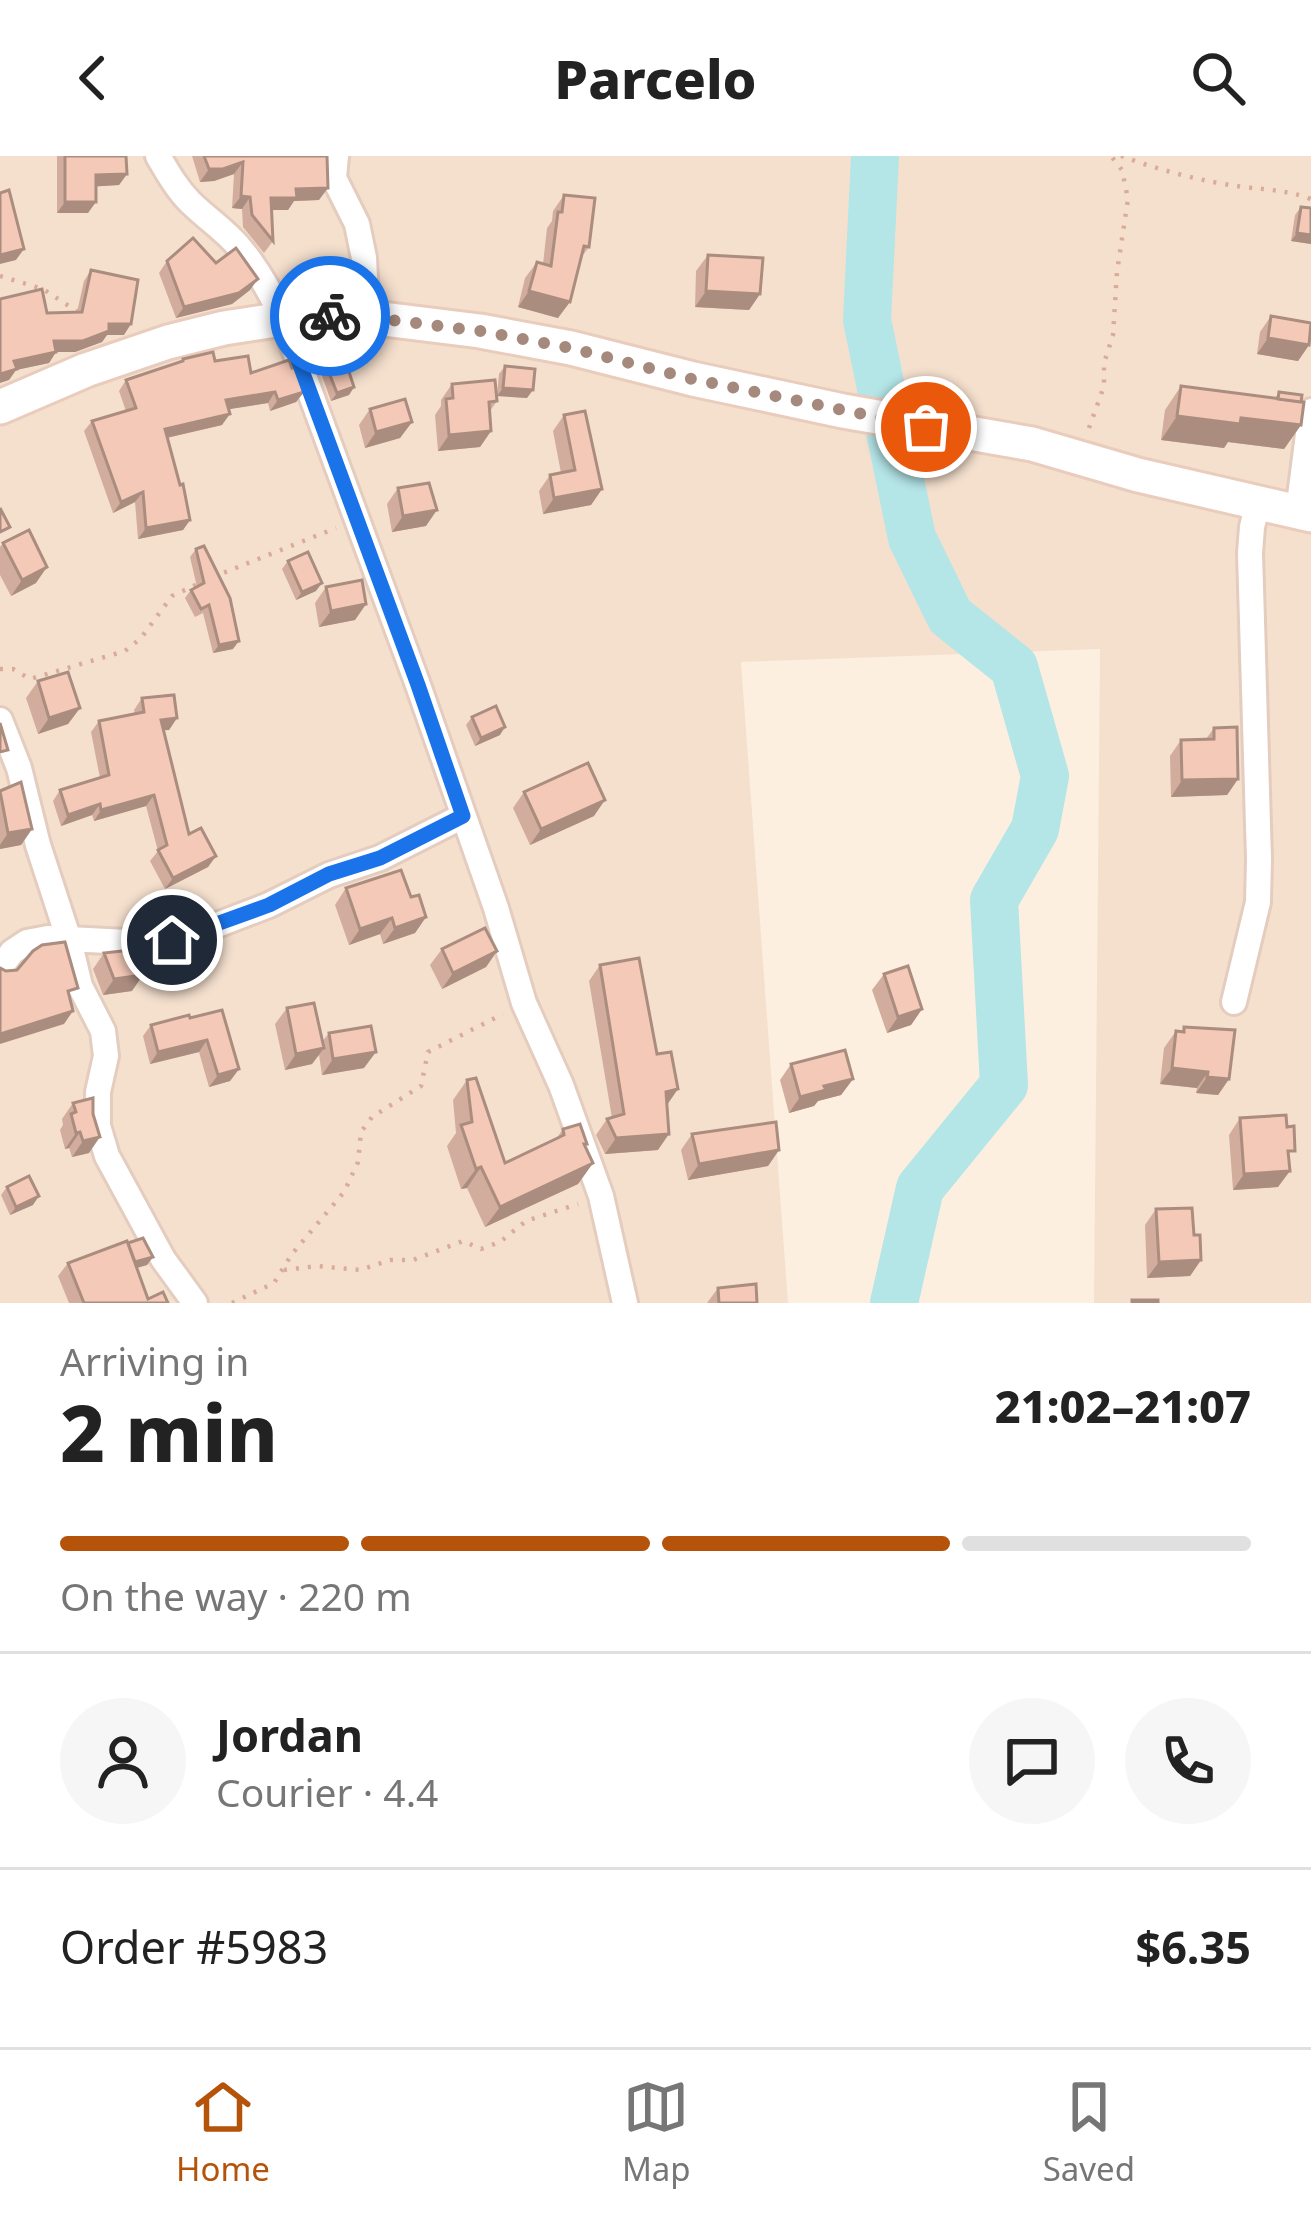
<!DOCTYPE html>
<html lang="en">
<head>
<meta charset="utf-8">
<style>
  body { margin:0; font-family:"Noto Sans",sans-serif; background:#f6f6f6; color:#222; height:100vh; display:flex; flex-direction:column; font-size:45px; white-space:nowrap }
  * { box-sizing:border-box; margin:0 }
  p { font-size:39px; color:#767676 }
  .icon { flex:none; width:66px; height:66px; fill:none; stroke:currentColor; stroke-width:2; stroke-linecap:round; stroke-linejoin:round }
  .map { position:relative; height:1147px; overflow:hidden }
  .drawer { display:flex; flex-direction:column; background:#fff; flex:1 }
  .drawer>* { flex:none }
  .pin { position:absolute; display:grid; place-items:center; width:102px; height:102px; color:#fff; margin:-51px; border:6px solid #fff; border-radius:50%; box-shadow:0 3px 12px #0007 }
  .courier { position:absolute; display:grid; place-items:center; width:120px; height:120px; margin:-60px; border:9px solid #1a73e8; border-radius:50%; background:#fff; color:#222; box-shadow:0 3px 15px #0007 }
  .summary em { font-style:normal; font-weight:800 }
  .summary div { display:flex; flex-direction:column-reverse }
  .summary { display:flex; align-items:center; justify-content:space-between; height:204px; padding:0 60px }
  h1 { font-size:78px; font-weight:800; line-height:90px }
  .bar { display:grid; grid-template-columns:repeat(4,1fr); gap:18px 12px; align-content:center; height:144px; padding:0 60px }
  .bar i { height:15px; border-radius:9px; background:#e0e0e0 }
  .bar .active { background:#b45309 }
  .bar p { grid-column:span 4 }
  .line { display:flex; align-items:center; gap:30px; padding:0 60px; border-top:3px solid #e0e0e0 }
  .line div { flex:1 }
  .round { display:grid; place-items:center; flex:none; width:126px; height:126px; border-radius:63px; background:#f6f6f6 }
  header { display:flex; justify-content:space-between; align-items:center; height:156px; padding:0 60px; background:#fff; font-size:54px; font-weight:800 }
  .tab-bar { display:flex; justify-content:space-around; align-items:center; height:168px; border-top:3px solid #e0e0e0; background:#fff; font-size:33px; color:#767676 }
  .tab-bar a { display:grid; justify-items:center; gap:6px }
  .tab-bar .active { color:#b45309 }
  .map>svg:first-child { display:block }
  .residential { fill:#f5e0ce }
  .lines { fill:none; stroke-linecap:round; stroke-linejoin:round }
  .river { stroke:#b4e5e7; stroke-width:48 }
  .street-casing { stroke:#e4ccbf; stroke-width:30 }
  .secondary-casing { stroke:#e9ccbc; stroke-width:39 }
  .path { stroke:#d9ac9a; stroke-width:4.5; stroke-dasharray:3 9; stroke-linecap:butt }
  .street { stroke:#fff; stroke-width:24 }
  .secondary { stroke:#fff; stroke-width:33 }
  .wall { fill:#d2ad9d }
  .shaded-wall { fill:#ab8d80 }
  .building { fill:#f4c9b7; stroke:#ab8d80; stroke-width:3 }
  .done { stroke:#a5897c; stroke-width:12; stroke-dasharray:0 21.6 }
  .route { stroke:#1a73e8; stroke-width:15 }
</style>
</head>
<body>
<header><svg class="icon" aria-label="back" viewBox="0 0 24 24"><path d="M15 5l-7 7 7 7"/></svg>Parcelo<svg class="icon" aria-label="search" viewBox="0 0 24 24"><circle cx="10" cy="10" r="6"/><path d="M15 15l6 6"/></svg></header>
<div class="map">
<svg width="1311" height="1147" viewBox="0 0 1311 1147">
  <rect width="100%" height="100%" fill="#fdefe0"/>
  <polygon class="residential" points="0,0 1311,0 1311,1147 1094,1147 1100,493 741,506 788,1147 0,1147"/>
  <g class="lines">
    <polyline class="river" points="875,0 867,164 912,382 950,460 1014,511 1045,620 1035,673 994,744 1004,929 920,1032 894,1147"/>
    <g class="street-casing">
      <g id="street">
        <path d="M158 0C168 17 177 33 190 46 206 62 225 74 239 91 258 113 271 137 283 163L418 529 496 752 524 847 561 929 601 1040 625 1147"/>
        <polyline points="336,0 334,22 357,68 364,102 367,161"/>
        <polyline points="1298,356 1311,255"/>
        <polyline points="0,564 19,612 38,689 69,784 80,830 103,875 106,900 98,936 98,970 107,1000 163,1103 195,1147"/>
        <polyline points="0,812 12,796 27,786 48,782 127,786 172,784 204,774 269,749 329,719 380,702 463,660"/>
        <polyline points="1234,846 1258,746 1259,703 1250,397 1252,371 1258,346"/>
      </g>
    </g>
    <g class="secondary-casing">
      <polyline id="secondary" points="0,251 86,214 168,186 224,172 283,163 367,161 480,175 571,192 693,223 843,255 1032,288 1138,319 1311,359"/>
    </g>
    <g class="path">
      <path d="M1121 0C1159 14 1204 26 1244 31 1269 34 1286 34 1311 43"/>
      <polyline points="0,120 43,133 78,156"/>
      <polyline points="1089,272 1104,230 1104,207 1113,179 1117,116 1128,43 1122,14 1111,0"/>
      <polyline points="213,421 336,372"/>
      <polyline points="0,513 13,513 30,523 125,495 141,482 172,440 202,426"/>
      <polyline points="284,1114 317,1110 360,1114 390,1104 413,1104 463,1085 481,1093 500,1086 526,1065 578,1048"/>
      <polyline points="232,1147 274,1127 292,1098 344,1036 358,1006 361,976 372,961 421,930 428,896 503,858"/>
    </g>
    <use href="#street" class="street"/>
    <use href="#secondary" class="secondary"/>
  </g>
  <g class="wall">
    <polygon points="57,0 126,0 127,18 119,29 96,30 88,57 57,57"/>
    <polygon points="192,0 327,0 319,44 294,45 288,54 271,54 273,85 264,97 243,71 242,53 232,52 234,18 214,25 200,26"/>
    <polygon points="564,39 589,91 580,103 558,162 518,151 525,122 537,106 543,108 547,72 552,65 553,55"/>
    <polygon points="1301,51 1311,52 1311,88 1291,85 1295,59"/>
    <polygon points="708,99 760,138 749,154 695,151 696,115"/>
    <polygon points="167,105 216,107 250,134 232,148 176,162 159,117"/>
    <polygon points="91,114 124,179 107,179 102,186 75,196 56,196 49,207 16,214 9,224 47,157 77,156 84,125"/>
    <polygon points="1271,160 1309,189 1298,205 1257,198 1260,176"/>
    <polygon points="183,203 215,205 304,236 296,246 270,255 268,247 228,253 222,269 167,282 190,364 183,374 138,383 135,346 113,357 84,275 92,265 126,255 119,235 126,224 180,206"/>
    <polygon points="324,204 354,231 349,239 331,245 319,212"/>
    <polygon points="505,210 527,242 497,240 499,218"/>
    <polygon points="452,228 497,245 490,255 491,275 480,291 438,295 435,259 441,250 441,244"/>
    <polygon points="1181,230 1275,242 1279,236 1301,269 1284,293 1228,286 1224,292 1161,284 1165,254"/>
    <polygon points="370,253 412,266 400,282 365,292 359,269"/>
    <polygon points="564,259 602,333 591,349 543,358 539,335 550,319 561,317 553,275"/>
    <polygon points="398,332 426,370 392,376 387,348"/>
    <polygon points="3,387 36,427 11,440 0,419 0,391"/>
    <polygon points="196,393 233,493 213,497 203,457 195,461 185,442 191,434 197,431 190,401"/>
    <polygon points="288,405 316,435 296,444 282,413"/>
    <polygon points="326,431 366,448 355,464 319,471 315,447"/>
    <polygon points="38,525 80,552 68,568 38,578 26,542"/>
    <polygon points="142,542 177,562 169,574 163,574 189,678 216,700 208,711 165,733 150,705 158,695 146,650 94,665 92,659 61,670 53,645 60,634 100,622 91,576 99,565 135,558 134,554"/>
    <polygon points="472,561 500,579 475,590 466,569"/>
    <polygon points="1214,572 1238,623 1227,639 1171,641 1170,600 1181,584 1206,583"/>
    <polygon points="0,635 32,673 21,689 0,693"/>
    <polygon points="524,636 594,660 530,689 513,652"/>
    <polygon points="346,732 411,741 426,761 415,777 383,788 380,778 349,789 335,749"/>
    <polygon points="442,793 497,795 486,811 442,833 430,809"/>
    <polygon points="104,797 132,835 103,839 93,813"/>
    <polygon points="600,809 667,949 658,994 605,998 596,979 607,963 612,962 589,825"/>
    <polygon points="884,818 922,853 911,869 887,877 872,834"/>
    <polygon points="287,852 322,886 329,877 364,912 322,919 319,899 312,908 285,914 275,868"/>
    <polygon points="190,862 239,913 230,925 209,931 199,896 150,908 143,880 151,869"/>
    <polygon points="1184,871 1229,923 1218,939 1196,937 1197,932 1160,928 1164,892 1176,875 1181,876"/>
    <polygon points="791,908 853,923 841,939 818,945 814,950 789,957 780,924"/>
    <polygon points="467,924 505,1007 556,983 563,973 587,988 585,990 593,1007 578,1028 485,1071 467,1032 461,1033 447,990 456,977 453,944"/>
    <polygon points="73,947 89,997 72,1001 69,992 65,993 60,974 63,969 62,963"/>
    <polygon points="1240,962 1289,1004 1278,1031 1233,1034 1229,979"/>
    <polygon points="692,978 779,994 768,1010 688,1024 681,994"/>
    <polygon points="7,1031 33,1049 10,1059 1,1039"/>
    <polygon points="1156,1053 1194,1079 1201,1104 1190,1120 1147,1122 1145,1069"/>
    <polygon points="153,1101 147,1109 137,1112 148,1143 168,1147 69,1147 58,1120 68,1107"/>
    <polygon points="718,1132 757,1147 707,1147"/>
  </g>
  <g class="shaded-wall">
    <polygon points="243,6 234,18 214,25 200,26 209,13"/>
    <polygon points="127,18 119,29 88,31 96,19"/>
    <polygon points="328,32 319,44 294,45 288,54 262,54 271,42 296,33"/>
    <polygon points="241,40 250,41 242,53 232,52"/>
    <polygon points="65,46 96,46 88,57 57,57"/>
    <polygon points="1297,77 1311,79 1311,88 1291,85"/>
    <polygon points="24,93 16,104 0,108 0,99"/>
    <polygon points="258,123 250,134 232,148 176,162 184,151"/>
    <polygon points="529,135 570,146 558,162 518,151"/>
    <polygon points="706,135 760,138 749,154 695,151"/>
    <polygon points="109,168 131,168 124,179 107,179 102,186 75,196 56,196 49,207 16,214 9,224 0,227 0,218 14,205 54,185"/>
    <polygon points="1268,182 1309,189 1298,205 1257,198"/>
    <polygon points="354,231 349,239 331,245 337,237"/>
    <polygon points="503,232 533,234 527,242 497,240"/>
    <polygon points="275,236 268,247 218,255 226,244"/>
    <polygon points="304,236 296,246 270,255 278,244"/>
    <polygon points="230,258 222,269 157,284 165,273"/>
    <polygon points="1177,260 1241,262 1301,269 1284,293 1228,286 1224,292 1161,284"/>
    <polygon points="412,266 400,282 365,292 376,276"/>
    <polygon points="491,275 480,291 438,295 449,279"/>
    <polygon points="602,333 591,349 543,358 554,342"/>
    <polygon points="143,336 135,346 113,357 121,346"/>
    <polygon points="437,354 426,370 392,376 403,360"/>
    <polygon points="190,364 183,374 138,383 146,372"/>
    <polygon points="47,411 36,427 11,440 22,424"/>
    <polygon points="322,427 316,435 296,444 302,436"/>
    <polygon points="366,448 355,464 319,471 331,455"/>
    <polygon points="239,485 233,493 213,497 219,489"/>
    <polygon points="80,552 68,568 38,578 49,562"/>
    <polygon points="177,562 169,574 153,575 161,564"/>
    <polygon points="505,571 500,579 475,590 481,582"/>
    <polygon points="1238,623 1227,639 1171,641 1182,624"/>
    <polygon points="154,639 146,650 94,665 101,654"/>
    <polygon points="605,644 594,660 530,689 541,673"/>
    <polygon points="100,648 92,659 61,670 68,659"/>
    <polygon points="32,673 21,689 0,693 0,689 8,677"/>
    <polygon points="216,700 208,711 165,733 173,722"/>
    <polygon points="426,761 415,777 383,788 395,772"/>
    <polygon points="392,762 380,778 349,789 360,773"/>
    <polygon points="497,795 486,811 442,833 453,817"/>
    <polygon points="143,819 132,835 103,839 114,823"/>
    <polygon points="922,853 911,869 887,877 898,861"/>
    <polygon points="73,855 64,868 0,888 0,878"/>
    <polygon points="207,884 199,896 150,908 158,896"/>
    <polygon points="324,892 312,908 285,914 296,898"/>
    <polygon points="376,896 364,912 322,919 333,903"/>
    <polygon points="1172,912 1208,916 1197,932 1160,928"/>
    <polygon points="239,913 230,925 209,931 218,919"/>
    <polygon points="1207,921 1229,923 1218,939 1196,937"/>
    <polygon points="853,923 841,939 818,945 814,950 789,957 800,941 824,930"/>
    <polygon points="678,933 667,949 666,936"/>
    <polygon points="80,976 69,992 65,993 76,977"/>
    <polygon points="669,978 658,994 605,998 616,982"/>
    <polygon points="100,981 89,997 72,1001 83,985"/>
    <polygon points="779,994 768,1010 688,1024 699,1008"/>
    <polygon points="593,1007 578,1028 485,1071 500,1051"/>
    <polygon points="481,1011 467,1032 461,1033 476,1013"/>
    <polygon points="1290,1015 1278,1031 1233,1034 1244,1018"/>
    <polygon points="39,1040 33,1049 10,1059 16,1051"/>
    <polygon points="153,1101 147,1109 125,1115 131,1107"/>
    <polygon points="1201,1104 1190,1120 1147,1122 1159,1106"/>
  </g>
  <g class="building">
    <polygon points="65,0 126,0 127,18 96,19 96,46 65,46"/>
    <polygon points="204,0 327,0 328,32 296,33 297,42 271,42 273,85 252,59 250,41 241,40 243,6 223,13 209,13"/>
    <polygon points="9,34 24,93 0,99 0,37"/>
    <polygon points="564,39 595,42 589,91 584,90 570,146 529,135 537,106 551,110 558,56 562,56"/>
    <polygon points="1301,51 1311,52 1311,79 1297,77"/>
    <polygon points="193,82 216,107 236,92 258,123 239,137 184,151 167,105"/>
    <polygon points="708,99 763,102 760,138 706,135"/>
    <polygon points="91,114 138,124 131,168 109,168 109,175 83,185 54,185 56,196 14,205 17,213 0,218 0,143 42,133 47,157 82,156"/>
    <polygon points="1271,160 1311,167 1309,189 1268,182"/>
    <polygon points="213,196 215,205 248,200 251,217 289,204 292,212 295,211 304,236 278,244 275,236 226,244 230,258 165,273 180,329 183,328 190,364 146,372 143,336 121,346 92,265 136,252 126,224 183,205 183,203"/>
    <polygon points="343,198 354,231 337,237 324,204"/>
    <polygon points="505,210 535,213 533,234 503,232"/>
    <polygon points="495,224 497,245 489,246 491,275 449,279 446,243 453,242 452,228"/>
    <polygon points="1181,230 1304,246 1301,269 1241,262 1240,268 1177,260"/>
    <polygon points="1279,236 1302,239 1301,246 1278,243"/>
    <polygon points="405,243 412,266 376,276 370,253"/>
    <polygon points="585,255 602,333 554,342 550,319 575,314 564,259"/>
    <polygon points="429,327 437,354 403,360 398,332"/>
    <polygon points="0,352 10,371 0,376"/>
    <polygon points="29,374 47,411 22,424 3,387"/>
    <polygon points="204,390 230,442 239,485 219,489 209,449 201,453 191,434 204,427 196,393"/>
    <polygon points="308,396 322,427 302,436 288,405"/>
    <polygon points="362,424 366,448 331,455 326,431"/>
    <polygon points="68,516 80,552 49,562 38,525"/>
    <polygon points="174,539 177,562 161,564 189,678 201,672 216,700 173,722 158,694 167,689 154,639 101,654 100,648 68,659 60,634 109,619 99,565 144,556 142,542"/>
    <polygon points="496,550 505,571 481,582 472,561"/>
    <polygon points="0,567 8,594 0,596"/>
    <polygon points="1237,571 1238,623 1182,624 1181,584 1214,583 1214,572"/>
    <polygon points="588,607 605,644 541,673 524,636"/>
    <polygon points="21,626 32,673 8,677 0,635"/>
    <polygon points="401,714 411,741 419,739 426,761 395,772 392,762 360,773 346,732"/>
    <polygon points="485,772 497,795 453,817 442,793"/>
    <polygon points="65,786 78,832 68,835 73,855 0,878 0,812 6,815 17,814 33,795 42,789"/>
    <polygon points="140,793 143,819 114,823 104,797"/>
    <polygon points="639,802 657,898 671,896 678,933 666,936 669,978 616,982 607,963 624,958 600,809"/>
    <polygon points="908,810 922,853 898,861 884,818"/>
    <polygon points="314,847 324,892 296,898 287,852"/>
    <polygon points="222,854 239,913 218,919 207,884 158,896 151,869 189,859 190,862"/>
    <polygon points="371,870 376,896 333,903 329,877"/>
    <polygon points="1184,871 1235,874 1229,923 1207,921 1208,916 1172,912 1176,875 1184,876"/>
    <polygon points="845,894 853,923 824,930 826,934 800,941 791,908"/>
    <polygon points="476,922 505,1007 564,979 563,973 580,968 587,988 584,988 593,1007 500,1051 481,1011 476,1013 461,969 472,966 467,924"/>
    <polygon points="93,942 93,958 100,981 83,985 80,976 76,977 71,958 76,956 73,947"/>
    <polygon points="1286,959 1287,971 1294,970 1295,995 1288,995 1290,1015 1244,1018 1240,962"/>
    <polygon points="776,966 779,994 699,1008 692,978"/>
    <polygon points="29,1020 39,1040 16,1051 7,1031"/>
    <polygon points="1192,1052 1194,1079 1200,1079 1201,1104 1159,1106 1156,1053"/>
    <polygon points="143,1082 153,1101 135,1106 128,1087"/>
    <polygon points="127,1085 148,1143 163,1136 168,1147 84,1147 68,1107"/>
    <polygon points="756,1128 757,1147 719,1147 718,1132"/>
    <rect x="1132" y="1144" width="26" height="3"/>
  </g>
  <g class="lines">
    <polyline class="done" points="330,160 367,161 480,175 571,192 692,223 926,271"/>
    <polyline class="route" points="172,784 269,749 329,718 380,702 463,660 418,529 283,163 330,160"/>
  </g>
</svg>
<div class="pin" style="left:926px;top:271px;background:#ea580c"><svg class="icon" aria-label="bag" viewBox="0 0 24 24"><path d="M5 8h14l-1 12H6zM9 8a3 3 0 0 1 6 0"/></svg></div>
<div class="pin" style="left:172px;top:784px;background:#1f2937"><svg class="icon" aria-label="home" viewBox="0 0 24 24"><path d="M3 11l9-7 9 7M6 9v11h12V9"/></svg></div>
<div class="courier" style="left:330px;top:160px"><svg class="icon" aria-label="bike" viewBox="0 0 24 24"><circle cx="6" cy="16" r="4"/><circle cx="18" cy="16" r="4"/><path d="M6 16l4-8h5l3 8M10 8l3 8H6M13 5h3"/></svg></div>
</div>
<section class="drawer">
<div class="summary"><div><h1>2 min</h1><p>Arriving in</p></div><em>21:02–21:07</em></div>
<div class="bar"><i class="active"></i><i class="active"></i><i class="active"></i><i></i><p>On the way · 220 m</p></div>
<div class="line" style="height:216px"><a class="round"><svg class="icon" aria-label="person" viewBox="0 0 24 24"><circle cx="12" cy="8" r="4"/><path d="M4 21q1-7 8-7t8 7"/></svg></a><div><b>Jordan</b><p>Courier · 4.4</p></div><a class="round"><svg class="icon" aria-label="chat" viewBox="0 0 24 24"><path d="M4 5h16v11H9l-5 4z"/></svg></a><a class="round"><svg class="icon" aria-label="phone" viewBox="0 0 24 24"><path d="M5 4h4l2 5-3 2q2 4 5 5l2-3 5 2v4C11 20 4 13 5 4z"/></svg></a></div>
<div class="line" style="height:156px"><div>Order #5983</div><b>$6.35</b></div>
</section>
<nav class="tab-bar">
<a class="active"><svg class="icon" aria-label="home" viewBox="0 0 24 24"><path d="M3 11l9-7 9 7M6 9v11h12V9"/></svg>Home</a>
<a><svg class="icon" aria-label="map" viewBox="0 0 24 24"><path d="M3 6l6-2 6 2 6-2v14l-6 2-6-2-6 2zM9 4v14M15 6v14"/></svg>Map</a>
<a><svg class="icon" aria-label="saved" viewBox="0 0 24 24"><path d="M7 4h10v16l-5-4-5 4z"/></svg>Saved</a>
</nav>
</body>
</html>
